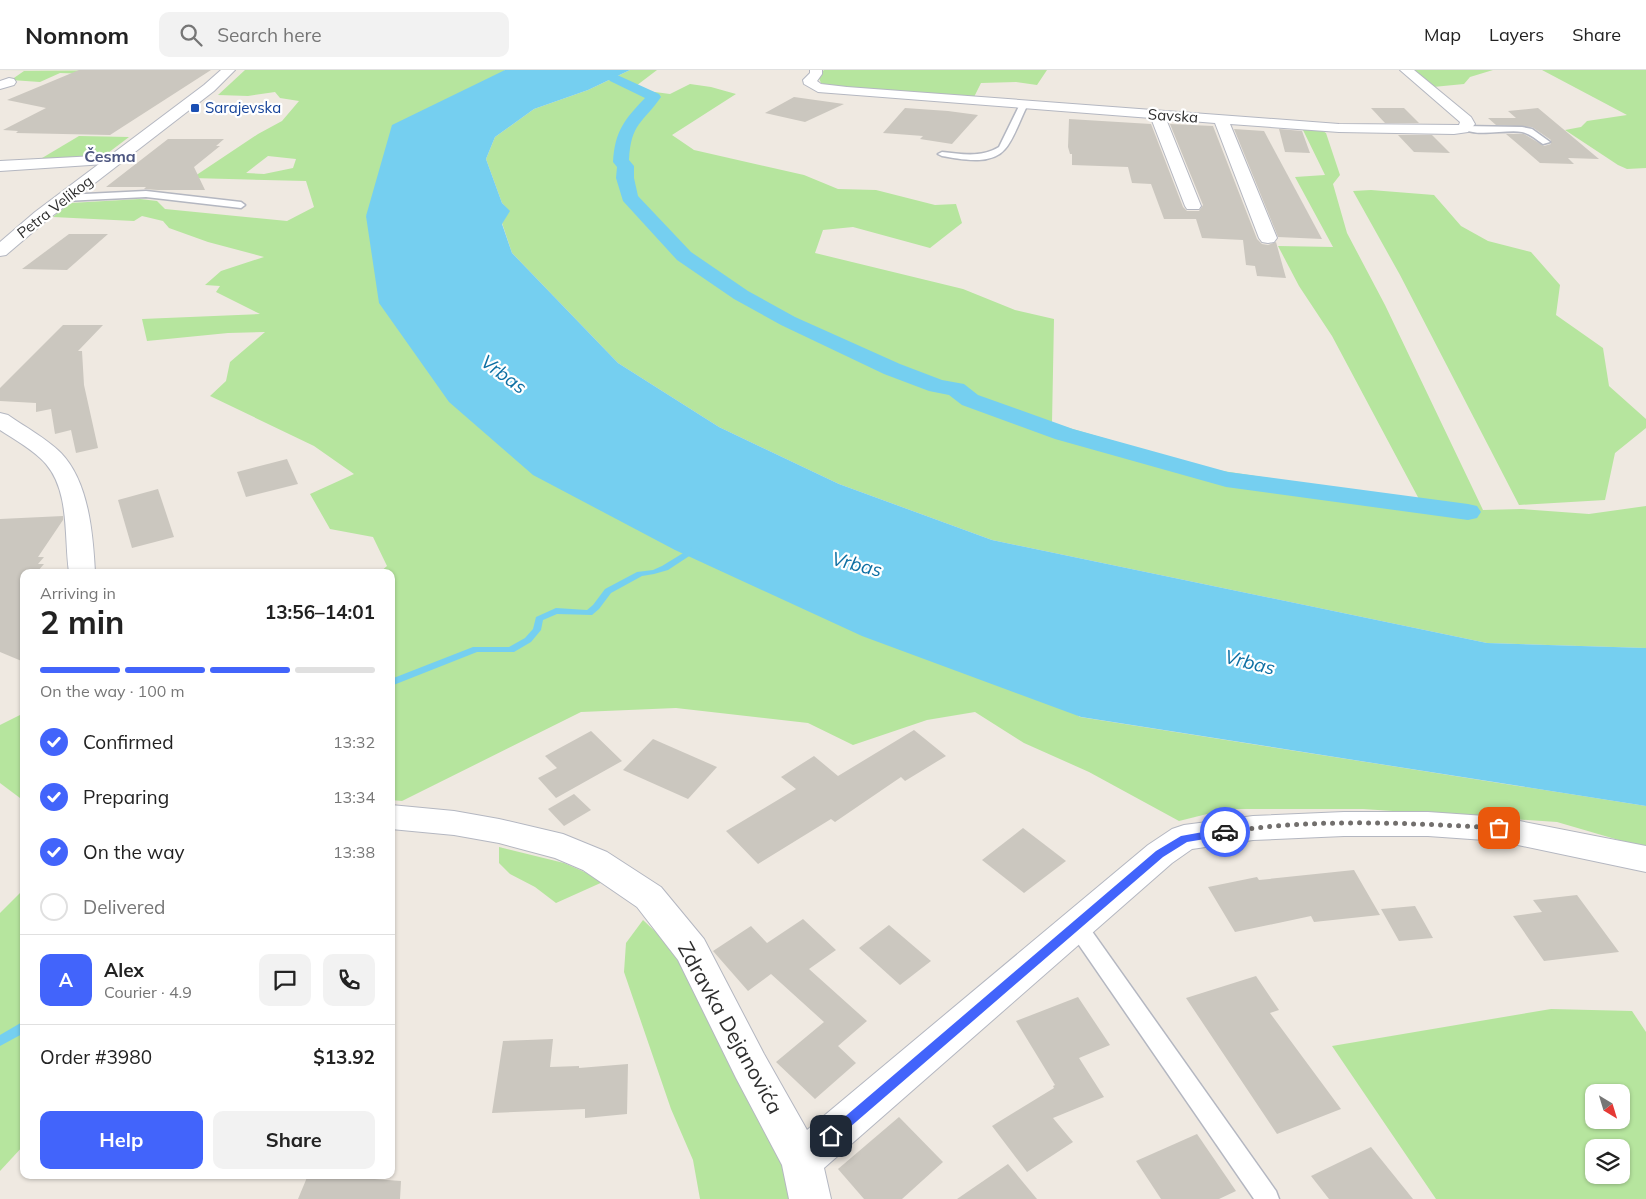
<!DOCTYPE html>
<html lang="en">
<head>
<meta charset="utf-8">
<style>
  body { margin:0; font-family:Mulish,sans-serif; background:#f2f2f2; color:#222; height:100vh; display:flex; flex-direction:column; font-size:19px; white-space:nowrap }
  * { box-sizing:border-box; margin:0 }
  p { font-size:16px; color:#767676 }
  .icon { flex:none; width:28px; height:28px; fill:none; stroke:currentColor; stroke-width:2; stroke-linecap:round; stroke-linejoin:round }
  .map { position:relative; flex:1; overflow:hidden }
  .drawer { position:absolute; left:20px; top:499px; width:375px; height:610px; display:flex; flex-direction:column; background:#fff; border-radius:10px; box-shadow:0 1px 4px #0004 }
  .drawer>* { flex:none }
  .needle { width:32px; rotate:142deg }
  .fabs { position:absolute; left:1585px; top:1014px; display:grid; gap:10px }
  .fabs a { display:grid; place-items:center; width:45px; height:45px; border-radius:10px; background:#fff; box-shadow:0 1px 4px #0004; font-size:25px }
  .pin { position:absolute; display:grid; place-items:center; width:42px; height:42px; color:#fff; margin:-21px; border-radius:10px; box-shadow:0 2px 8px #0006 }
  .courier { position:absolute; display:grid; place-items:center; width:50px; height:50px; margin:-25px; border:4px solid #4264fb; border-radius:50%; background:#fff; color:#222; box-shadow:0 1px 6px #0007 }
  .headline em { font-style:normal; font-weight:700 }
  .headline div { display:flex; flex-direction:column-reverse }
  .headline { display:flex; align-items:center; justify-content:space-between; height:85px; padding:0 20px }
  h1 { font-size:32px; font-weight:700; line-height:38px }
  .bar { display:grid; grid-template-columns:repeat(4,1fr); gap:8px 5px; align-content:center; height:60px; padding:0 20px }
  .bar i { height:6px; border-radius:4px; background:#e0e0e0 }
  .bar .active { background:#4264fb }
  .bar p { grid-column:span 4 }
  .line { display:flex; align-items:center; gap:12px; padding:0 20px; border-top:1px solid #e0e0e0 }
  .line div { flex:1 }
  .round { display:grid; place-items:center; flex:none; width:52px; height:52px; border-radius:10px; background:#f2f2f2 }
  ol { padding:0 20px; list-style:none }
  li { display:flex; align-items:center; gap:15px; height:55px }
  li p { margin-inline-start:auto }
  li .icon { padding:5px; border-radius:50%; background:#4264fb; color:#fff; stroke-width:4 }
  li:last-child { color:#767676 }
  li i { width:28px; height:28px; border:2px solid #e0e0e0; border-radius:50% }
  .button { display:flex; gap:10px; margin-top:auto; padding:10px 20px }
  .button a { flex:1; height:58px; border-radius:10px; background:#4264fb; color:#fff; font-size:20px; font-weight:700; line-height:58px; text-align:center }
  .button a+a { background:#f2f2f2; color:#222 }
  header { display:flex; align-items:center; gap:30px; box-sizing:border-box; height:70px; padding:0 25px; background:#fff; border-bottom:1px solid #e0e0e0 }
  header strong { font-size:24px }
  nav { display:flex; gap:28px; margin-inline-start:auto; font-size:18px }
  .search { width:350px; height:45px; background:#f2f2f2; display:flex; align-items:center; gap:12px; box-sizing:border-box; padding:0 18px; border-radius:10px; color:#767676; font-size:19px }
  .map>svg:first-child { display:block }
  .green { fill:#b6e59e; fill-rule:evenodd }
  .water { fill:#75cff0 }
  .lines { fill:none; stroke-linecap:round; stroke-linejoin:round }
  .stream { fill:#75cff0; fill-rule:evenodd }
  .canal { fill:#75cff0; fill-rule:evenodd }
  .building { fill:#cbc7bf }
  .service-casing { stroke:#b4b7c1; stroke-width:3 }
  .minor-casing { stroke:#b4b7c1; stroke-width:2 }
  .tertiary-casing { stroke:#b4b7c1; stroke-width:2 }
  .service { fill:#fff; fill-rule:evenodd }
  .minor { fill:#fff; fill-rule:evenodd }
  .tertiary { fill:#fff; fill-rule:evenodd }
  .route { fill:#4264fb }
  .done { stroke:#726f6d; stroke-width:5; stroke-dasharray:0 9 }
  .transit-dot { fill:#1a4fb4; stroke:#fff; stroke-width:2 }
  .labels { text-anchor:middle; stroke-width:4.5; stroke-linejoin:round; paint-order:stroke }
  .far-transit-label { font-size:15px; fill:#164399; stroke:#fff; text-anchor:start }
  .far-street-label { font-size:15px; fill:#2e2e2e; stroke:#fff }
  .far-quarter-label { font-size:16px; font-weight:bold; fill:#4d5680; stroke:#fff }
  .water-label { font-size:19px; font-style:italic; fill:#0d6fa3; stroke:#fff }
  .near-street-label { font-size:21px; fill:#2e2e2e; stroke:#fff }
</style>
</head>
<body>
<header>
<strong>Nomnom</strong>
<div class="search"><svg class="icon" aria-label="search" viewBox="0 0 24 24"><circle cx="10" cy="10" r="6"/><path d="M15 15l6 6"/></svg>Search here</div>
<nav><a>Map</a><a>Layers</a><a>Share</a></nav>
</header>
<div class="map">
<svg width="1646" height="1129" viewBox="0 0 1646 1129">
  <rect width="100%" height="100%" fill="#efe9e1"/>
  <g class="green">
    <polygon points="161,0 153,6 60,3 40,12 11,10 24,1 0,1"/>
    <path d="M245 0H505L366 146 1080 647 1646 736V778L1557 752 1363 739H1227L1179 751 1089 702 1024 673 975 642 927 650 853 675 808 653 676 638 581 642 402 731 391 730V502H380L387 496 373 467 330 459 310 424 354 404 314 376 210 326 226 311 230 292 265 262 228 263 147 271 142 249 260 244 216 222 220 216 205 215 221 201 264 187 208 172 169 158 163 151 142 146 134 151 53 147 70 133 140 129 157 131 165 139 287 151 314 137 306 111 192 108 258 64 282 51 299 31 280 28 275 22 248 26 218 25ZM268 86 296 89 293 98 264 104 246 103Z"/>
    <polygon points="630,0 657,0 632,19 670,24 690,14 711,17 736,24 672,65 694,80 804,105 838,119 876,120 935,135 956,134 962,153 930,178 853,157 823,160 815,183 963,219 1015,240 1054,249 1052,353 1210,399 1420,431 1332,266 1299,216 1278,176 1333,177 1295,107 1325,105 1302,58 1321,60 1326,63 1340,105 1333,114 1347,163 1385,235 1483,440 1521,439 1589,444 1646,436 1646,578 1487,573 992,470 839,414 719,357 618,293 512,183 502,153 509,141 502,133 486,89 495,67 534,39 588,20"/>
    <polygon points="824,0 1047,0 1037,15 1016,12 981,13 974,27 830,16 821,13 818,6"/>
    <polygon points="1413,0 1493,0 1470,7 1464,14 1433,17"/>
    <polygon points="1542,0 1646,0 1646,98 1627,99 1618,95 1565,60 1581,57 1587,51 1627,45"/>
    <polygon points="79,66 129,67 104,86 32,94"/>
    <polygon points="1371,120 1434,125 1461,156 1488,171 1531,182 1560,215 1556,245 1603,278 1609,316 1646,349 1646,358 1615,383 1605,430 1519,435 1400,205 1353,121"/>
    <polygon points="24,643 24,731 0,713 0,655"/>
    <polygon points="499,777 564,793 605,811 556,833 535,817 510,804 499,793"/>
    <polygon points="24,819 24,1075 0,1101 0,843"/>
    <polygon points="643,850 680,885 784,1085 790,1129 700,1129 693,1090 671,1039 624,902 626,873"/>
    <path d="M1551 939 1632 941 1646 962V1129H1436L1332 976ZM1594 1022H1621V1050H1594ZM1594 1078H1621V1105H1594Z"/>
  </g>
  <polygon class="water" points="505,0 630,0 588,20 534,39 495,67 486,89 502,133 510,141 502,154 512,183 618,293 719,357 839,414 992,470 1487,573 1646,578 1646,736 1081,647 862,566 675,480 533,405 449,332 379,233 366,146 392,55"/>
  <g class="lines">
    <g class="stream">
      <polygon points="693,477 696,477 700,479 668,500 654,504 642,506 611,523 599,539 592,545 557,544 543,550 541,560 531,572 514,582 477,582 391,616 391,609 473,577 509,577 525,568 533,559 536,547 556,538 587,540 593,535 605,519 637,502 653,500 662,496"/>
      <polygon points="24,951 24,963 0,976 0,965"/>
    </g>
    <path class="canal" d="M615 4 659 24 661 27C642 54 631 53 629 90L634 96V108L638 126 691 182 748 221 795 247 900 294 942 310 964 314 978 325 1073 359 1228 402 1468 434 1477 436 1481 442 1477 448 1468 450 1226 417 1055 369 962 335 949 325 929 321 884 304 781 255 734 229 677 190 623 131 616 108 617 97 613 92C615 61 624 50 645 28L610 11 608 8 610 5Z"/>
  </g>
  <g class="building">
    <polygon points="79,0 211,0 110,65 16,63 18,61 3,60 46,38 7,30"/>
    <polygon points="794,27 844,34 805,52 765,43"/>
    <polygon points="905,38 948,41 978,45 952,74 920,69 923,66 883,63"/>
    <polygon points="1371,38 1404,38 1419,53 1385,53"/>
    <polygon points="1538,38 1599,89 1568,88 1574,94 1540,93 1506,64 1524,64 1544,76 1551,74 1551,70 1532,57 1496,55 1488,48 1516,48 1508,41"/>
    <polygon points="1069,49 1151,54 1183,137 1187,141 1199,141 1203,135 1170,54 1213,56 1257,169 1262,174 1268,175 1276,172 1286,208 1257,206 1255,196 1246,195 1243,170 1202,168 1196,149 1164,149 1151,114 1132,113 1128,97 1072,95 1072,84 1070,84 1068,77"/>
    <polygon points="1234,59 1264,61 1322,169 1278,167"/>
    <polygon points="1279,59 1302,61 1310,83 1285,82"/>
    <polygon points="1398,65 1432,65 1450,83 1414,82"/>
    <polygon points="168,69 224,69 216,76 220,76 194,97 205,120 158,120 144,119 146,117 106,117"/>
    <polygon points="69,164 108,164 67,200 22,199"/>
    <polygon points="63,255 103,255 78,281 82,281 84,315 98,378 76,383 71,360 55,364 51,339 36,342 36,333 0,331 0,318"/>
    <polygon points="287,389 298,414 246,427 237,402"/>
    <polygon points="158,419 174,467 132,478 118,430"/>
    <polygon points="63,446 63,450 38,487 44,487 38,494 44,494 37,502 24,502 24,592 0,582 0,449"/>
    <polygon points="914,660 946,686 905,711 901,707 835,752 831,749 758,794 726,761 796,719 781,707 814,686 838,706"/>
    <polygon points="591,661 622,691 556,728 538,708 557,698 545,686"/>
    <polygon points="653,669 717,697 688,729 623,700"/>
    <polygon points="574,724 591,740 564,756 548,739"/>
    <polygon points="1023,758 1066,791 1024,823 982,790"/>
    <polygon points="1354,800 1380,845 1314,852 1311,846 1235,862 1208,817 1257,807 1259,810"/>
    <polygon points="1577,825 1619,882 1544,891 1513,846 1542,842 1533,830"/>
    <polygon points="1415,836 1433,868 1399,871 1381,839"/>
    <polygon points="803,849 836,880 809,899 867,951 838,976 856,993 815,1029 776,992 824,952 771,904 748,921 713,881 751,856 767,873"/>
    <polygon points="889,855 931,891 900,915 859,878"/>
    <polygon points="1256,906 1279,940 1270,943 1341,1039 1277,1064 1186,928"/>
    <polygon points="1078,927 1110,975 1079,988 1104,1027 1053,1048 1073,1072 1027,1102 992,1056 1054,1018 1053,1016 1055,1015 1016,951"/>
    <polygon points="553,969 550,997 579,996 579,998 628,994 627,1044 585,1048 585,1039 492,1043 503,971"/>
    <polygon points="899,1047 943,1092 902,1129 864,1129 838,1099"/>
    <polygon points="1197,1064 1236,1121 1219,1129 1161,1129 1136,1091"/>
    <polygon points="1371,1077 1413,1129 1329,1129 1311,1106"/>
    <polygon points="1008,1094 1037,1129 957,1129"/>
    <polygon points="308,1105 362,1105 361,1108 401,1111 400,1129 298,1129"/>
  </g>
  <g class="lines">
    <g class="service-casing">
      <g id="service">
        <path d="M1021 32 1028 34C1021 47 1014 69 1005 79 991 96 960 89 942 86L938 84 942 82C962 84 981 88 999 77Z"/>
        <path d="M1463 56 1522 57 1532 59 1550 72 1543 74C1537 70 1529 63 1522 62 1506 59 1476 68 1462 58Z"/>
        <polygon points="146,121 241,132 245,135 241,138 146,127 65,131 61,128 65,125"/>
        <polygon points="1077,848 1084,850 1276,1121 1279,1129 1254,1129 1070,862 1067,856 1070,850"/>
      </g>
    </g>
    <g class="minor-casing">
      <g id="minor">
        <polygon points="810,0 822,0 822,4 817,11 821,14 847,17 1339,54 1459,55 1460,52 1400,0 1414,0 1471,47 1475,54 1468,62 1454,64 1339,62 1230,54 1277,168 1274,172 1268,173 1262,172 1259,168 1215,53 1166,49 1201,136 1199,139 1187,139 1185,136 1151,48 818,22 804,14 803,10 810,3"/>
        <polygon points="9,8 14,9 16,12 14,15 0,19 0,11"/>
        <polygon points="115,85 120,87 123,90 120,93 0,101 0,91"/>
        <path d="M0 343 8 345C25 357 46 368 61 383 89 412 93 465 95 502H69C64 468 70 422 46 394 34 380 15 370 0 360Z"/>
        <polygon points="391,735 454,741 499,749 563,764 607,782 661,817 704,869 764,984 807,1060 1148,775 1172,759 1184,755 1253,746 1344,742 1428,742 1499,747 1646,776 1646,802 1499,771 1428,766 1344,766 1253,770 1192,779 1172,793 824,1098 831,1129 789,1129 782,1095 736,1008 678,890 637,837 583,800 555,788 499,773 454,765 391,759"/>
      </g>
    </g>
    <g class="tertiary-casing">
      <polygon id="tertiary" points="221,0 235,0 214,21 47,150 6,185 0,186 0,172 35,142 204,15"/>
    </g>
    <use href="#service" class="service"/>
    <use href="#minor" class="minor"/>
    <use href="#tertiary" class="tertiary"/>
  </g>
  <polygon class="route" points="1225,758 1230,762 1229,765 1187,772 1163,787 835,1070 831,1072 827,1070 825,1066 827,1062 1156,781 1181,766"/>
  <g class="lines">
    <path class="done" d="M1225 762C1315 748 1408 753 1499 758"/>
  </g>
  <rect class="transit-dot" x="190" y="33" width="10" height="10" rx="2.5"/>
  <g class="labels">
    <g class="far-transit-label">
      <text x="205" y="43">Sarajevska</text>
    </g>
    <g class="far-street-label">
      <text transform="translate(1173 46) rotate(4)" y="5">Savska</text>
      <text transform="translate(55 137) rotate(-38)" y="5">Petra Velikog</text>
    </g>
    <g class="far-quarter-label">
      <text x="110" y="92">Česma</text>
    </g>
    <g class="water-label">
      <text transform="translate(504 304) rotate(36)" y="7">Vrbas</text>
      <text transform="translate(857 494) rotate(14)" y="7">Vrbas</text>
      <text transform="translate(1250 592) rotate(14)" y="7">Vrbas</text>
    </g>
    <g class="near-street-label">
      <text transform="translate(730 958) rotate(61)" y="7">Zdravka Dejanovića</text>
    </g>
  </g>
</svg>
<div class="fabs">
<a><svg class="needle" viewBox="-14 -14 28 28"><path d="M0-13l5 13h-10z" fill="#e53935"/><path d="M0 13l5-13h-10z" fill="#767676"/></svg></a>
<a><svg class="icon" aria-label="layers" viewBox="0 0 24 24"><path d="M12 4l9 5-9 5-9-5zM3 14l9 5 9-5"/></svg></a>
</div>
<div class="pin" style="left:1499px;top:758px;background:#ea580c"><svg class="icon" aria-label="bag" viewBox="0 0 24 24"><path d="M5 8h14l-1 12H6zM9 8a3 3 0 0 1 6 0"/></svg></div>
<div class="pin" style="left:831px;top:1066px;background:#1f2937"><svg class="icon" aria-label="home" viewBox="0 0 24 24"><path d="M3 11l9-7 9 7M6 9v11h12V9"/></svg></div>
<div class="courier" style="left:1225px;top:762px"><svg class="icon" aria-label="car" viewBox="0 0 24 24"><path d="M5 17H2v-5l4-1 3-4h7l3 4 3 1v5h-3M9 17h6M6 11h13"/><circle cx="7" cy="17" r="2"/><circle cx="17" cy="17" r="2"/></svg></div>
<section class="drawer">
<div class="headline"><div><h1>2 min</h1><p>Arriving in</p></div><em>13:56–14:01</em></div>
<div class="bar"><i class="active"></i><i class="active"></i><i class="active"></i><i></i><p>On the way · 100 m</p></div>
<ol>
<li><svg class="icon" aria-label="check" viewBox="0 0 24 24"><path d="M5 12l5 5 9-10"/></svg>Confirmed<p>13:32</p></li>
<li><svg class="icon" aria-label="check" viewBox="0 0 24 24"><path d="M5 12l5 5 9-10"/></svg>Preparing<p>13:34</p></li>
<li><svg class="icon" aria-label="check" viewBox="0 0 24 24"><path d="M5 12l5 5 9-10"/></svg>On the way<p>13:38</p></li>
<li><i></i>Delivered</li>
</ol>
<div class="line" style="height:90px"><b class="round" style="background:#4264fb;color:#fff">A</b><div><b>Alex</b><p>Courier · 4.9</p></div><a class="round"><svg class="icon" aria-label="chat" viewBox="0 0 24 24"><path d="M4 5h16v11H9l-5 4z"/></svg></a><a class="round"><svg class="icon" aria-label="phone" viewBox="0 0 24 24"><path d="M5 4h4l2 5-3 2q2 4 5 5l2-3 5 2v4C11 20 4 13 5 4z"/></svg></a></div>
<div class="line" style="height:65px"><div>Order #3980</div><b>$13.92</b></div>
<div class="button"><a>Help</a><a>Share</a></div>
</section>
</div>
</body>
</html>
